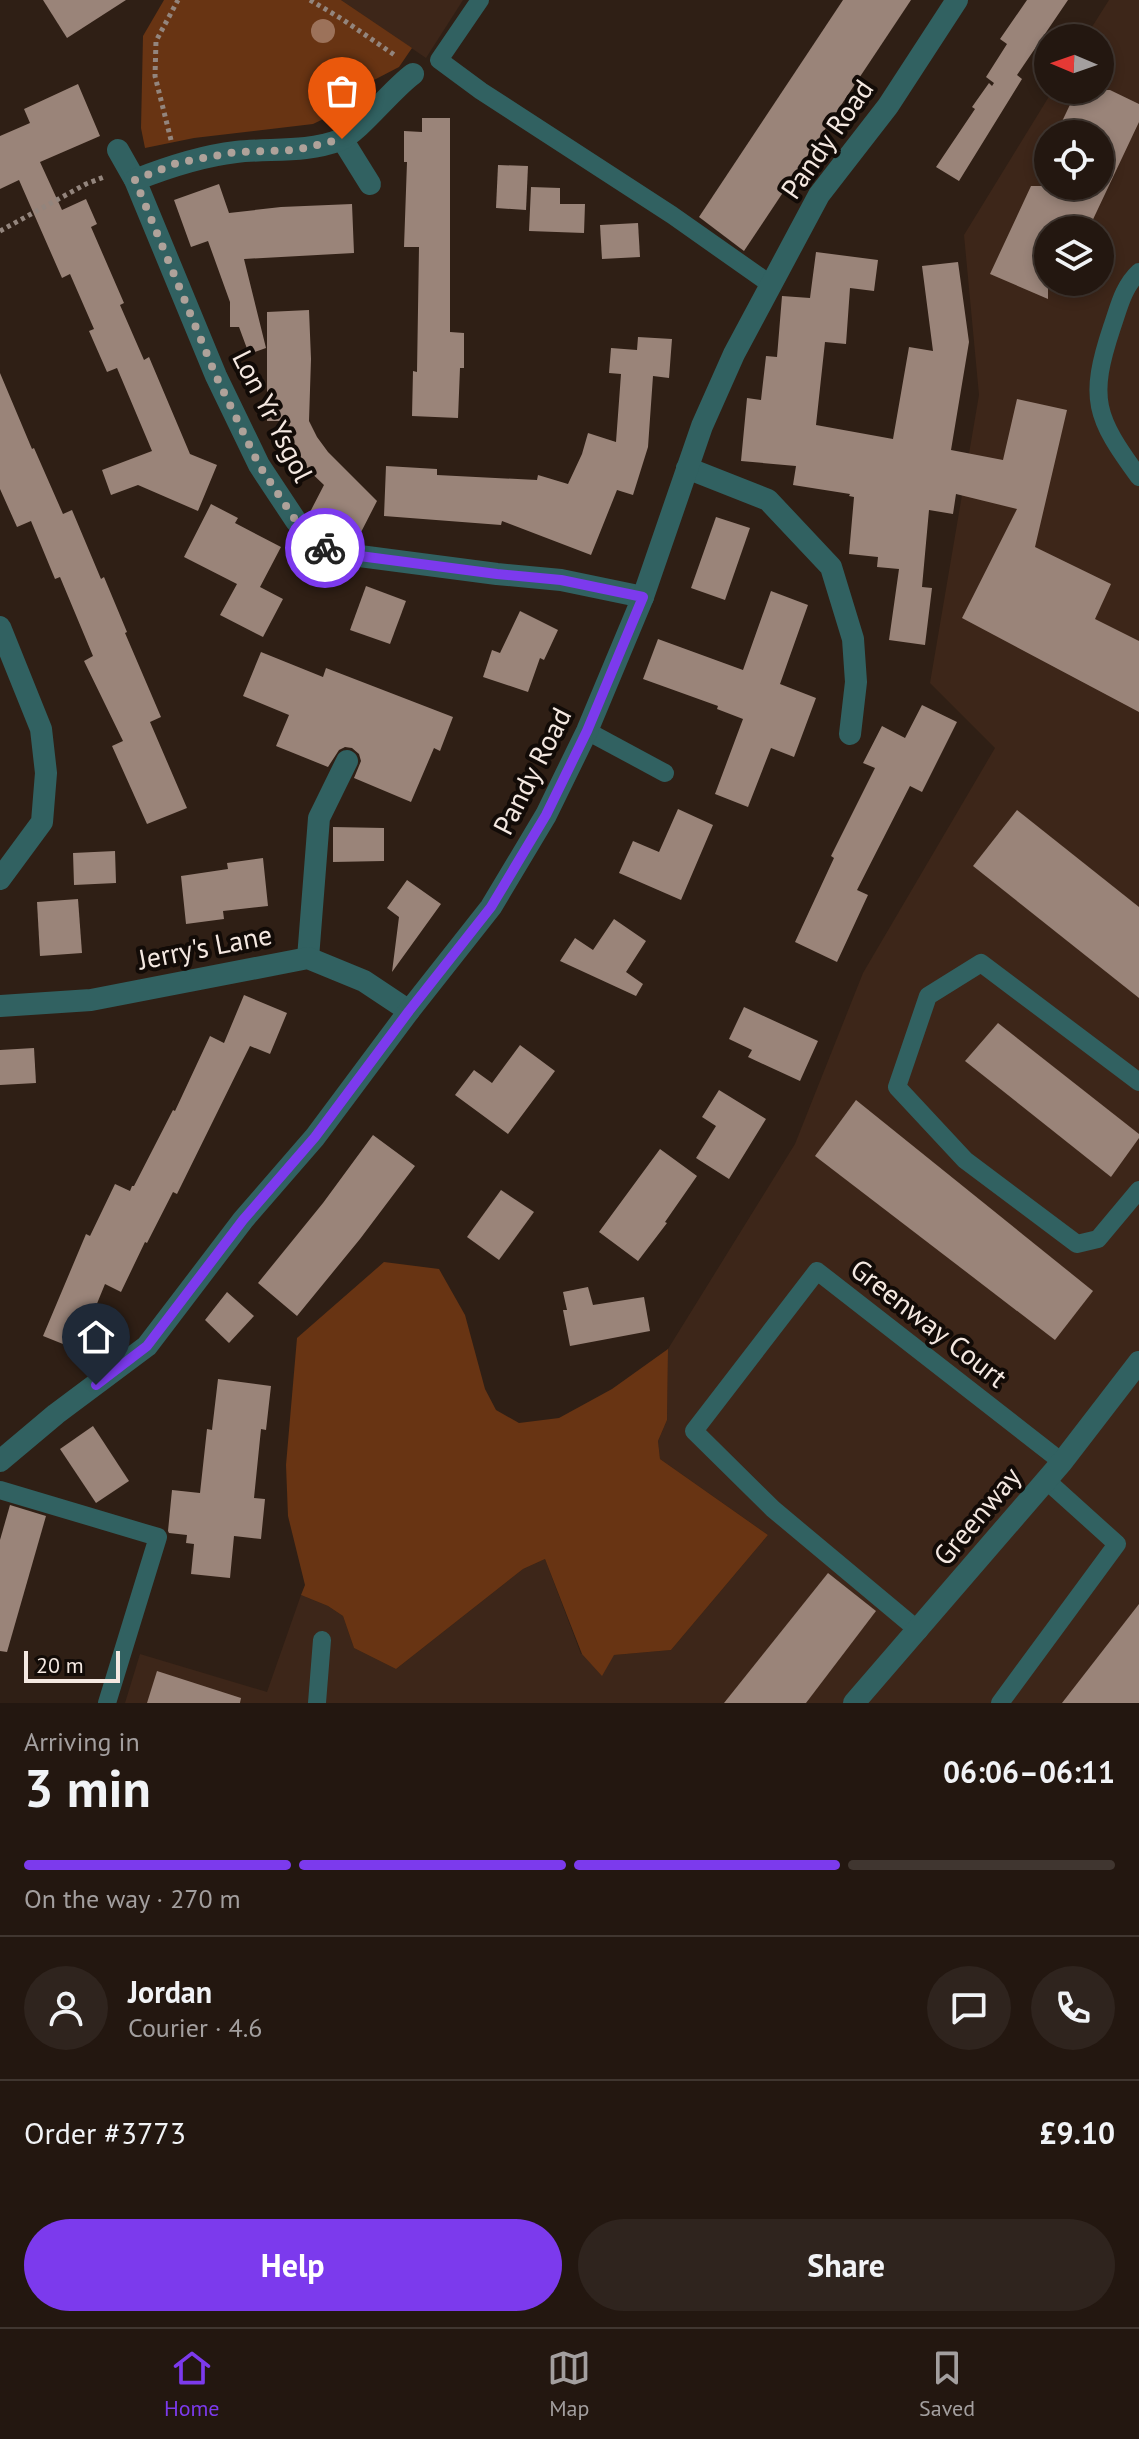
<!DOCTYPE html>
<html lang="en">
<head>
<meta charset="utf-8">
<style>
  body { margin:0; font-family:"PT Sans",sans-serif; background:#2f241e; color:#f1f3f6; height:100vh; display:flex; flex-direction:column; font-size:30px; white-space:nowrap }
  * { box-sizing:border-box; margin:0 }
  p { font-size:26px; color:#a39f9f }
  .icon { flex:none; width:44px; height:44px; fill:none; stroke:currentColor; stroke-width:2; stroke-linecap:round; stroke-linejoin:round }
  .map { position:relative; height:1703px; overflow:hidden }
  .sheet { display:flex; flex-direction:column; background:#231710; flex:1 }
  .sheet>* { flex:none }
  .needle { width:52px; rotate:272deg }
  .controls { position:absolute; left:1034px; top:24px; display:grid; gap:16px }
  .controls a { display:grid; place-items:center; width:80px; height:80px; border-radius:50%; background:#231710; box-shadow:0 4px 12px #0003,0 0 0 2px #403630; font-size:40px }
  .scale { position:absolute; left:24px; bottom:20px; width:96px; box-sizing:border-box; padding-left:8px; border:4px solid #f4e8e1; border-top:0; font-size:22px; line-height:28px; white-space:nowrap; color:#f4e8e1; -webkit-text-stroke:6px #120b07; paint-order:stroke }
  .pin { position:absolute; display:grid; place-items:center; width:68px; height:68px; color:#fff; margin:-82px -34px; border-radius:50% 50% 50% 0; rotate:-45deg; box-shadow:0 0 8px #0007 }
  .pin .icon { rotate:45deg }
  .courier { position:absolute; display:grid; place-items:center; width:80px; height:80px; margin:-40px; border:6px solid #7c3aed; border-radius:50%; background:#fff; color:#222; box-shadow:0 2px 10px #0007 }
  .overview em { font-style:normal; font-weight:700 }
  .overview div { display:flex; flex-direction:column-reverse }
  .overview { display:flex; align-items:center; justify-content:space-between; height:136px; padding:0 24px }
  h1 { font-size:52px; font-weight:700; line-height:60px }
  .bar { display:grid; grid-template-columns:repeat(4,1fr); gap:12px 8px; align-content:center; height:96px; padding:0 24px }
  .bar i { height:10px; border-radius:6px; background:#403630 }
  .bar .on { background:#7c3aed }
  .bar p { grid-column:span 4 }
  .line { display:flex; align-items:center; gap:20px; padding:0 24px; border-top:2px solid #403630 }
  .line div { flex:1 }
  .round { display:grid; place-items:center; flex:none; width:84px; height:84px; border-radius:42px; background:#2f241e }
  .action { display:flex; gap:16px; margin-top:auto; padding:16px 24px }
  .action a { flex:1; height:92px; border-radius:48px; background:#7c3aed; color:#fff; font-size:32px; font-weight:700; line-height:92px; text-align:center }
  .action a+a { background:#2f241e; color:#f1f3f6 }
  .tabs { display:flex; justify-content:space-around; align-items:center; height:112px; border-top:2px solid #403630; background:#231710; font-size:22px; color:#a39f9f }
  .tabs a { display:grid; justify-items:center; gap:4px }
  .tabs .on { color:#7c3aed }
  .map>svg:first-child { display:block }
  .built { fill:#3d2619; fill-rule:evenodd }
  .green { fill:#683413 }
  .building { fill:#9a8479 }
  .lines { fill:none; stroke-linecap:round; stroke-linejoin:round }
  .path { stroke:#93857d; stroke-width:5; stroke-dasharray:4 4; stroke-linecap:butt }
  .service { stroke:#316161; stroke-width:18 }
  .minor { stroke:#316161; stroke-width:22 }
  .tree { fill:#9c725a }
  .done { stroke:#afa29a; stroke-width:8; stroke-dasharray:0 14.4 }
  .route { stroke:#7c3aed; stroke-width:10 }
  .labels { text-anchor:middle; stroke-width:8; stroke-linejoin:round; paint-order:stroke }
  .street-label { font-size:28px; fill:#f4e8e1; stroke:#120b07 }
</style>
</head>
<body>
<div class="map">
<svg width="1139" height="1703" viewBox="0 0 1139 1703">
  <rect width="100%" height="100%" fill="#2f1f15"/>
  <g class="built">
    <polygon points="341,0 463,0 426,58"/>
    <path d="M1109 0H1139V1703H125L140 1654 267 1692 301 1595 328 1606 343 1616 354 1648 396 1669 523 1569 545 1559 581 1654 614 1655 671 1650 768 1535 660 1459 658 1441 667 1420 668 1349 795 1144 863 973 995 748 930 683 979 395 964 235 1053 90H1100V38H1085ZM1048 134H1100V186H1048ZM1048 230H1100V282H1048Z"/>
  </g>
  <g class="green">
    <polygon points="164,0 341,0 412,48 399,67 374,80 340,111 313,124 194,138 145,148 141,128 143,36"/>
    <polygon points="384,1262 439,1269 465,1315 485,1389 496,1410 519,1423 559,1418 612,1389 668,1349 667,1420 658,1441 660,1459 768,1535 671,1650 614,1655 602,1676 582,1654 545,1559 523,1569 396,1669 354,1648 343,1616 328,1606 301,1595 305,1585 288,1516 286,1465 297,1338"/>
  </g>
  <g class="building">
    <polygon points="43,0 126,0 67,38"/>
    <polygon points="843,0 911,0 744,251 699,217"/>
    <polygon points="1027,0 1068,0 1017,75 1022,79 959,181 936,167 975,109 972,107 989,83 992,86 994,83 986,77 1007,44 1000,39"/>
    <polygon points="78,84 100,136 40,162 62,210 86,199 97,224 91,227 124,303 120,305 144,360 149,357 190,454 217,465 198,511 138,485 111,495 102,470 152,451 117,368 107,372 89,331 94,329 70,274 62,278 19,180 0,189 0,136 30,123 24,109"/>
    <polygon points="1077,90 1110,90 1139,104 1139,122 1088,230 1048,230 1048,299 990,274 1031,186 1100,186 1100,134 1056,134"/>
    <polygon points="422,118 450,118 450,332 464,333 464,368 460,368 458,418 412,416 413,371 417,372 419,247 404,247 407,162 404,162 404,131 422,132"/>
    <polygon points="498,165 528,166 526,210 496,208"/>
    <polygon points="219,184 229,213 281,207 352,204 354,253 244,259 266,348 249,354 239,327 230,327 230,302 208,241 191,247 174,200"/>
    <polygon points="531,187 560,188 560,204 585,204 584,233 529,231"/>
    <polygon points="638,223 640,257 602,259 600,225"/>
    <polygon points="816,252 878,260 874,291 850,288 846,344 825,342 816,425 893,439 909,347 933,351 922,266 958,262 969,342 951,450 1003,460 1017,399 1067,410 1035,547 1111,584 1095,619 1139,641 1139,712 962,618 1017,509 956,494 953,514 929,510 922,587 932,588 925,645 889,640 899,569 877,567 878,557 849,554 854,497 849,496 850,494 793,485 796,466 741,461 747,398 761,400 766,356 777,357 782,296 810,298"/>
    <polygon points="309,310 311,359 309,421 317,437 328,452 377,501 357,540 309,514 324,485 302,464 279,421 267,421 267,312"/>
    <polygon points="638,337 672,339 669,378 653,376 648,447 633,495 617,490 591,555 502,521 501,525 384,516 386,466 437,469 437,475 537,480 538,475 568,484 582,454 588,433 616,442 621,374 609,373 611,348 637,350"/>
    <polygon points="0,373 32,449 34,448 63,514 72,510 101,579 104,577 127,632 125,633 161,717 150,722 187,808 147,824 112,746 123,741 84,661 93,656 60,577 55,579 31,521 17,527 0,489"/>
    <polygon points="211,504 238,518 235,523 281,547 260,587 283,599 263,637 220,615 237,584 184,557"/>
    <polygon points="716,517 750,528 725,600 691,588"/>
    <polygon points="366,586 406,601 390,644 350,630"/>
    <polygon points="771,591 808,605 780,684 816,698 794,757 771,748 748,807 715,794 743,719 717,709 718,706 643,679 658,639 743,670"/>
    <polygon points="520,611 558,630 544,660 540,658 528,692 483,677 492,650 500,653"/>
    <polygon points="261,652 323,677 326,668 453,717 440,751 434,748 411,802 354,778 361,761 359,754 352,748 345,747 339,750 328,767 276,746 289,715 243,696"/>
    <polygon points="922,705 957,722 922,792 910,786 857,890 868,895 837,962 795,942 834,858 831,856 875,768 863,763 882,726 905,738"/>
    <polygon points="678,809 713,825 681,900 619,873 633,841 659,852"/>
    <polygon points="1017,810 1139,907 1139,998 973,866"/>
    <polygon points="333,827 384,828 384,861 333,862"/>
    <polygon points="115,851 116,883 74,885 73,853"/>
    <polygon points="263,858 268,906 223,911 224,919 186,924 181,876 228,869 227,863"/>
    <polygon points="407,880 441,904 392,972 399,917 387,908"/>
    <polygon points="78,899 82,953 40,956 37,902"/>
    <polygon points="614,919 646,941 626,972 643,984 636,996 560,961 575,938 593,950"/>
    <polygon points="244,995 287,1013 270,1054 250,1046 177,1194 173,1192 147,1243 145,1242 121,1292 105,1284 78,1350 43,1336 86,1234 90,1236 115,1184 130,1191 132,1186 134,1186 173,1110 175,1111 210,1036 224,1043"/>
    <polygon points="744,1007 818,1041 800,1081 748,1057 752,1050 729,1039"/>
    <polygon points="998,1023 1139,1134 1139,1138 1111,1177 965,1061"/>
    <polygon points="520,1045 555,1071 508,1134 455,1095 474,1070 492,1083"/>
    <polygon points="34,1048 36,1083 0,1085 0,1050"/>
    <polygon points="719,1090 766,1119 729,1179 696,1158 716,1126 702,1117"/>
    <polygon points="856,1100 1093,1291 1055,1340 815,1156"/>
    <polygon points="373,1135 415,1166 360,1239 297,1316 258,1283 323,1203"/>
    <polygon points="660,1149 697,1176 665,1222 667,1223 638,1261 599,1232"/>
    <polygon points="501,1190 534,1212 499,1260 467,1237"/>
    <polygon points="588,1287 593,1305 644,1297 650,1331 570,1346 563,1310 567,1310 563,1292"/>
    <polygon points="227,1292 254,1316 229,1343 205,1320"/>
    <polygon points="218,1379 271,1386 266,1430 261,1429 254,1498 265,1499 261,1539 234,1536 230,1578 191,1574 194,1544 186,1543 187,1535 169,1533 168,1531 172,1490 200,1493 207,1429 212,1430"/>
    <polygon points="93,1426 129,1481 96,1503 60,1449"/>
    <polygon points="10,1505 46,1516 7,1652 0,1651 0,1540"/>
    <polygon points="828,1573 876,1611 806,1703 724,1703"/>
    <polygon points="1139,1604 1139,1703 1062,1703"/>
    <polygon points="157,1671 241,1698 240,1703 147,1703"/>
  </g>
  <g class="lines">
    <g class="path">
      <polyline points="310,0 342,19 396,56"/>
      <polyline points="171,140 155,76 156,41 178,0"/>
      <polyline points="0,231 86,184 104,177"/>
    </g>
    <g class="service">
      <polyline points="480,0 439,60 481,91 672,215 770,284"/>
      <path d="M1139 272C1123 287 1119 307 1112 327 1088 399 1095 417 1139 477"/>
      <polyline points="587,731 665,773"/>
      <polyline points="1139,1082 981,963 928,996 897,1087 965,1160 1077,1244 1098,1239 1139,1190"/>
      <polyline points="0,1490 158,1537 107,1703"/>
      <polyline points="919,1631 773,1509 694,1431 817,1271 1062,1462"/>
      <polyline points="317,1703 322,1640"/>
      <polyline points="1000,1703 1117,1544 1046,1480"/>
    </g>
    <g class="minor">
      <polyline points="342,139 370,184"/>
      <polyline points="118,150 135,180 216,376 259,465 296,521 329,552 497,574 561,580 643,597"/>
      <path d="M135 180C168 167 201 156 236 152 271 148 306 153 340 140 358 133 392 89 413 74"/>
      <polyline points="687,468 768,500 831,567 853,639 856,682 850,734"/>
      <polyline points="0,627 41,729 46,773 42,822 0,879"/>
      <polyline points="308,958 319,818 347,761"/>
      <polyline points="0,1006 91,1000 308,958 364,981 409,1011"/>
      <polyline points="0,1461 56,1414 147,1346 243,1220 315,1137 409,1011 491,907 546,815 587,731 643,597 702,426 734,354 819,195 888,106 957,0"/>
      <polyline points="854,1703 1062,1462 1139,1362"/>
    </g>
  </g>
  <circle class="tree" cx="323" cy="31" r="12"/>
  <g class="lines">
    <polyline class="done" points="325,548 296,521 259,465 216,376 135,180 177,163 236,152 296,150 342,139"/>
    <polyline class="route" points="96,1385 147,1346 243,1220 315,1137 409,1011 491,907 546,815 587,731 643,597 561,580 497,574 329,552 325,548"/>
  </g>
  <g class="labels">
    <g class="street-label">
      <text transform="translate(827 139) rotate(-55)" y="10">Pandy Road</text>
      <text transform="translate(273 416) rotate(63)" y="10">Lon Yr Ysgol</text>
      <text transform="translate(532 771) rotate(-63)" y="10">Pandy Road</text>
      <text transform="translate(205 947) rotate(-11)" y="10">Jerry's Lane</text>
      <text transform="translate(929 1323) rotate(38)" y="10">Greenway Court</text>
      <text transform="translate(977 1516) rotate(-50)" y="10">Greenway</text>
    </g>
  </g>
</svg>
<div class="controls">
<a><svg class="needle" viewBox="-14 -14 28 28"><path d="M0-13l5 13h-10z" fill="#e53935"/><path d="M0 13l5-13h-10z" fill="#a39f9f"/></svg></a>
<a><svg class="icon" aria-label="locate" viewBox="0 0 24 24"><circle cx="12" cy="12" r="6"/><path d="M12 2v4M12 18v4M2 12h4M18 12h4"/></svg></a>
<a><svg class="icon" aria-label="layers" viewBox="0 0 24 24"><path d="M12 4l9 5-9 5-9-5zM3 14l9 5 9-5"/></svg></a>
</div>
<div class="scale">20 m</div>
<div class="pin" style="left:342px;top:139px;background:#ea580c"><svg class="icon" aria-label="bag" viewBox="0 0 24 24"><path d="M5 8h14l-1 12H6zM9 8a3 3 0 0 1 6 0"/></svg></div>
<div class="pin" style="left:96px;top:1385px;background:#1f2937"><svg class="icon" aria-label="home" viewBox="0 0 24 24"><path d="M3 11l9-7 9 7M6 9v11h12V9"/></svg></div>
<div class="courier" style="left:325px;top:548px"><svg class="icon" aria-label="bike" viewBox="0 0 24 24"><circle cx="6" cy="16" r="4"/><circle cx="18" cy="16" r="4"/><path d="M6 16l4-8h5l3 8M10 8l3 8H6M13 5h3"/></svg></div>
</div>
<section class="sheet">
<div class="overview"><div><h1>3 min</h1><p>Arriving in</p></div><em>06:06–06:11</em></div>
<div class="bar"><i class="on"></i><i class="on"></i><i class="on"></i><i></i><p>On the way · 270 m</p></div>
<div class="line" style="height:144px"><a class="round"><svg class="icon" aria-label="person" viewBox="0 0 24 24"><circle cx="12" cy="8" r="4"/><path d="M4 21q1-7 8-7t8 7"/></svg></a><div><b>Jordan</b><p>Courier · 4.6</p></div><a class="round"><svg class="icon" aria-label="chat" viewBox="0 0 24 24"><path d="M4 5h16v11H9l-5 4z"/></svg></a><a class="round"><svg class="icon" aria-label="phone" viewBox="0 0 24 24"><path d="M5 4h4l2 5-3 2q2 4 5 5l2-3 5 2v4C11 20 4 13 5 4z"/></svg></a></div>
<div class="line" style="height:104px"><div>Order #3773</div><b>£9.10</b></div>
<div class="action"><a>Help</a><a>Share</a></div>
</section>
<nav class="tabs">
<a class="on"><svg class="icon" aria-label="home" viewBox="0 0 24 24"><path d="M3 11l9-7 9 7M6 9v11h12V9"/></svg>Home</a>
<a><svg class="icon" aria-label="map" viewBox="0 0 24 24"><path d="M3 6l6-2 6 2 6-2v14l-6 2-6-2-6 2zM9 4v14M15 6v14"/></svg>Map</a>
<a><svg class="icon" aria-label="saved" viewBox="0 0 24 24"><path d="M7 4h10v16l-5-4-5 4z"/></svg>Saved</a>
</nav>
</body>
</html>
